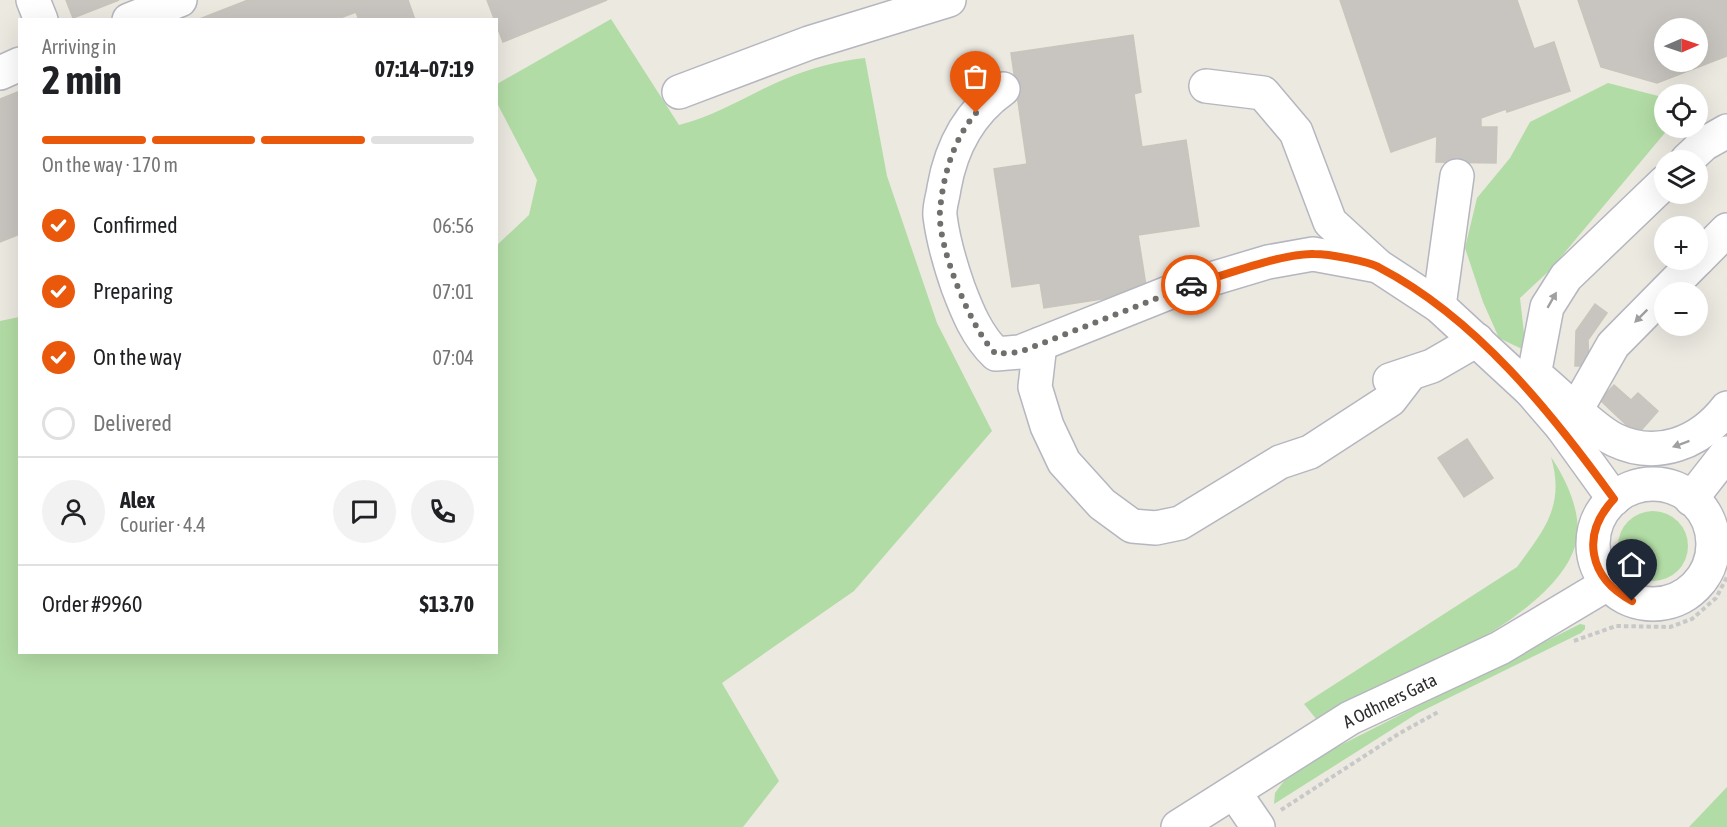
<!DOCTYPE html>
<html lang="en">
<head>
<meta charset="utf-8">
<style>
  body { margin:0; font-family:"Asap Condensed",sans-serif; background:#f2f2f2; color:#202124; height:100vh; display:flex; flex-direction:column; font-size:22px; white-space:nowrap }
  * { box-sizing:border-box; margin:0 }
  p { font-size:20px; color:#757577 }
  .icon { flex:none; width:33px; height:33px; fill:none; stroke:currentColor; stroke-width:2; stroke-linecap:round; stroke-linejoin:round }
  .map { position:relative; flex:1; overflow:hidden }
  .side { position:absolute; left:18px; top:18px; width:480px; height:636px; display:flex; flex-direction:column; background:#fff; border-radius:0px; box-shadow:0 6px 24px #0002 }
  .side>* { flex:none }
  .needle { width:39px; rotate:88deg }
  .buttons { position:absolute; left:1654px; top:18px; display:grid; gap:12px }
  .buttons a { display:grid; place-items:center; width:54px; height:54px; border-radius:50%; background:#fff; box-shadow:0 6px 24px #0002; font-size:30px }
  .pin { position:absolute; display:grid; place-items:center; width:51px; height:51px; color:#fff; margin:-62px -26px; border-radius:50% 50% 50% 0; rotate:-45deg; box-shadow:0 0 6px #0007 }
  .pin .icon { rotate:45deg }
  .courier { position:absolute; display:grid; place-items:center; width:60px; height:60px; margin:-30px; border:4px solid #ea580c; border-radius:50%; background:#fff; color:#222; box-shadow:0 2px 8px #0007 }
  .overview em { font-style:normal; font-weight:700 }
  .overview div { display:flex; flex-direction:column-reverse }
  .overview { display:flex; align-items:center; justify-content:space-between; height:102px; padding:0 24px }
  h1 { font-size:39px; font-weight:700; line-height:45px }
  .bar { display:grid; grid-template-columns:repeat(4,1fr); gap:9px 6px; align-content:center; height:72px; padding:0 24px }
  .bar i { height:8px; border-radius:4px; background:#e0e0e0 }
  .bar .active { background:#ea580c }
  .bar p { grid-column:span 4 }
  .line { display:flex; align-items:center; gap:15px; padding:0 24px; border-top:2px solid #e0e0e0 }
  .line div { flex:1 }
  .round { display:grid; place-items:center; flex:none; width:63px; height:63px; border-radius:32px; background:#f2f2f2 }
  ol { padding:0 24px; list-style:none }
  li { display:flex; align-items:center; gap:18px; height:66px }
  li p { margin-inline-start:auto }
  li .icon { padding:6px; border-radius:50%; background:#ea580c; color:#fff; stroke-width:4 }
  li:last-child { color:#757577 }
  li i { width:33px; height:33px; border:3px solid #e0e0e0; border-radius:50% }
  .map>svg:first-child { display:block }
  .green { fill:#b2dca5 }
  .building { fill:#c8c5c0; stroke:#c8c5bb; stroke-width:1.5; fill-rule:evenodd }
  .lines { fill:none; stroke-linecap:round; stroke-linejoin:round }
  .minor-casing { stroke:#b5b6bf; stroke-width:36 }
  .path { stroke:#c8c8c8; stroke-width:4; stroke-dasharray:4.5 3; stroke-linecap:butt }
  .minor { stroke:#fff; stroke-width:33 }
  .oneway { fill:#a0a0a0 }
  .done { stroke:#706f6c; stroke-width:6; stroke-dasharray:0 10.8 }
  .route { stroke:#ea580c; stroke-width:8 }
  .labels { text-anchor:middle; stroke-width:4.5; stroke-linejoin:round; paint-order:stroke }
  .street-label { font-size:18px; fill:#2d2d2d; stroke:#fff }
</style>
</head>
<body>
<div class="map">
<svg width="1727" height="827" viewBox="0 0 1727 827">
  <rect width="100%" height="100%" fill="#ece9e1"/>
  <g class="green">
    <path d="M611 19 679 125C717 116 749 94 785 79 811 68 838 61 865 58L887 176 937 323 992 431 854 591 722 683 779 781 743 827H0V321L19 317 20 652H496L497 245 529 215 537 180 497 103V84Z"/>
    <polygon points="1608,83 1662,97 1665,101 1665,128 1669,128 1550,270 1520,298 1526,351 1499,338 1483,302 1465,248 1477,198 1510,158 1530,122"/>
    <path d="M1551 457C1566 479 1581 511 1577 538 1564 618 1383 688 1317 720L1304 704 1517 567C1545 529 1565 505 1551 457Z"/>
    <circle cx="1653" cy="546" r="35"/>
    <polygon points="1580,624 1585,625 1585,629 1581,633 1418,713 1274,804 1275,793 1284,781 1331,750"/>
    <polygon points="1727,787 1727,827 1689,827"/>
  </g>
  <g class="building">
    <polygon points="66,0 119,0 73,18"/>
    <polygon points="248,0 408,0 415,20 359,20 356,12 335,20 197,20"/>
    <polygon points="487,0 607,0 503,42"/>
    <polygon points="1340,0 1517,0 1534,49 1554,42 1570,91 1507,112 1506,109 1481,118 1481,127 1497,127 1496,163 1436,162 1437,136 1391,152"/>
    <path d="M1578 0H1727V56L1657 83 1601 67ZM1665 28H1698V62H1665Z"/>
    <polygon points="1133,35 1141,92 1134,94 1142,147 1186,140 1199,226 1138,235 1147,292 1044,308 1040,283 1012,287 994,169 1027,164 1011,53"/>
    <polygon points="20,91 20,234 0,242 0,99"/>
    <polygon points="1595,304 1607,313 1588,340 1589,366 1575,366 1576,331"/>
    <polygon points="1614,385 1631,400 1638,393 1658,411 1637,435 1600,400"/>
    <polygon points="1467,439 1493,478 1464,497 1438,458"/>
  </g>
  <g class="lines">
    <g class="minor-casing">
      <g id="minor">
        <polyline points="33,0 41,20"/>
        <polyline points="129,20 180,0"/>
        <polyline points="0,73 20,64"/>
        <polyline points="1206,86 1263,93 1296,132 1330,222 1378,266 1439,306 1531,391 1562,427 1614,499"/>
        <path d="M1003 89C969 113 951 148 944 188 943 197 939 207 940 216 943 240 950 264 958 287 967 311 977 336 996 354L1020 352 1178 289 1268 262 1313 254 1378 266"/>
        <polyline points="679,92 809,43 949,0"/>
        <polyline points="1687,160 1704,144 1727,131"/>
        <polyline points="1698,259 1727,230"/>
        <polyline points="1439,306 1457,176"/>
        <polyline points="1040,344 1035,387 1047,426 1064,462 1102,504 1132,526 1156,528 1180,523 1280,462 1310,452 1390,400 1410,374"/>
        <polyline points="1390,380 1432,366 1477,340"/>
        <path d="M1543 381C1562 397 1594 430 1615 440 1657 460 1700 443 1727 408"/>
        <polyline points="1531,391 1547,307 1566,277 1665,182"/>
        <polyline points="1562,427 1576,410 1613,345 1697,260"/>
        <circle cx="1653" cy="544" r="60"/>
        <polyline points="1691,499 1727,453"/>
        <polyline points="1234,792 1258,827"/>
        <polyline points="1178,827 1350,718 1500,648 1607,584"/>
      </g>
    </g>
    <g class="path">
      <polyline points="1574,641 1616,626 1670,627 1692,619 1716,598 1727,577"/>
      <polyline points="1281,810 1400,733 1440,711"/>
    </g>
    <use href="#minor" class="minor"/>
  </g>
  <defs><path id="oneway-solid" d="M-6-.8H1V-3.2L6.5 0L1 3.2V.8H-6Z" transform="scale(1.5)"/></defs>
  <g class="oneway">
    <use href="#oneway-solid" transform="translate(1552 300) rotate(-60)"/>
    <use href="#oneway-solid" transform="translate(1641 316) rotate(135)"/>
    <use href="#oneway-solid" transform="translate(1681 444) rotate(160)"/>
  </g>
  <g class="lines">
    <path class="done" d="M976 113C953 140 943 176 940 211 937 245 971 330 996 354L1020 352 1191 285"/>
    <path class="route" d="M1191 285C1222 276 1282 253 1314 254 1328 254 1369 261 1380 268 1476 318 1552 413 1614 499 1580 535 1589 578 1632 601"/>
  </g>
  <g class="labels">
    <g class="street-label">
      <text transform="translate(1390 701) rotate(-26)" y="6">A Odhners Gata</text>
    </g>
  </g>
</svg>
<div class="buttons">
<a><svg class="needle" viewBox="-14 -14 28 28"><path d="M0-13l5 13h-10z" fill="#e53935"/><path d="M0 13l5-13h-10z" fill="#757577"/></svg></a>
<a><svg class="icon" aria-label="locate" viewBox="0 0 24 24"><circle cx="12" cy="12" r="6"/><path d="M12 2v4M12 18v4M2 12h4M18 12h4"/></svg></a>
<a><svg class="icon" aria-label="layers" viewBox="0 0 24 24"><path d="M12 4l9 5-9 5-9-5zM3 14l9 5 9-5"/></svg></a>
<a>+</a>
<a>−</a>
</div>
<div class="pin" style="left:976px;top:113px;background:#ea580c"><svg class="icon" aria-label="bag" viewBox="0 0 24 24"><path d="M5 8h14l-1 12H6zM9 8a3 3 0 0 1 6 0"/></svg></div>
<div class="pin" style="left:1632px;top:601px;background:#1f2937"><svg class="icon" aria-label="home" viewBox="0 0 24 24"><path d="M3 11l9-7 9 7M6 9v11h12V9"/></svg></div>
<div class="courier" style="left:1191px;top:285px"><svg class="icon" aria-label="car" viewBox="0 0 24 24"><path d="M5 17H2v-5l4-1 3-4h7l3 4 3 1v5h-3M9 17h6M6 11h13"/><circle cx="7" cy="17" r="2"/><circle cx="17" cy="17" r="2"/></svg></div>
<section class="side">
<div class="overview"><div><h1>2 min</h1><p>Arriving in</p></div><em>07:14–07:19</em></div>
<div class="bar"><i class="active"></i><i class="active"></i><i class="active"></i><i></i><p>On the way · 170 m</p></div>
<ol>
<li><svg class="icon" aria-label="check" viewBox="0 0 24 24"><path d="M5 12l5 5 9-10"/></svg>Confirmed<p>06:56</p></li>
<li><svg class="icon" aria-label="check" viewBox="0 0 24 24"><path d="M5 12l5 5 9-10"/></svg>Preparing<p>07:01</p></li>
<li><svg class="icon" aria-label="check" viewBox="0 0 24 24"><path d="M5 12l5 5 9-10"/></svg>On the way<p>07:04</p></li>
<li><i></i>Delivered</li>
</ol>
<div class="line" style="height:108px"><a class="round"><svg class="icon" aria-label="person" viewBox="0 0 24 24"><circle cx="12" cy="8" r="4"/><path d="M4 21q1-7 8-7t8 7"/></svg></a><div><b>Alex</b><p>Courier · 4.4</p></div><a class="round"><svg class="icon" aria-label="chat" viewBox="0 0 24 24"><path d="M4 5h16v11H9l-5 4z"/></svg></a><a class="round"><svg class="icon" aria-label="phone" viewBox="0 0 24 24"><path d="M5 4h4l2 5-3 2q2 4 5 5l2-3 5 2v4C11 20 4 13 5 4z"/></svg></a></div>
<div class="line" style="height:78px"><div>Order #9960</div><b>$13.70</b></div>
</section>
</div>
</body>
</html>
